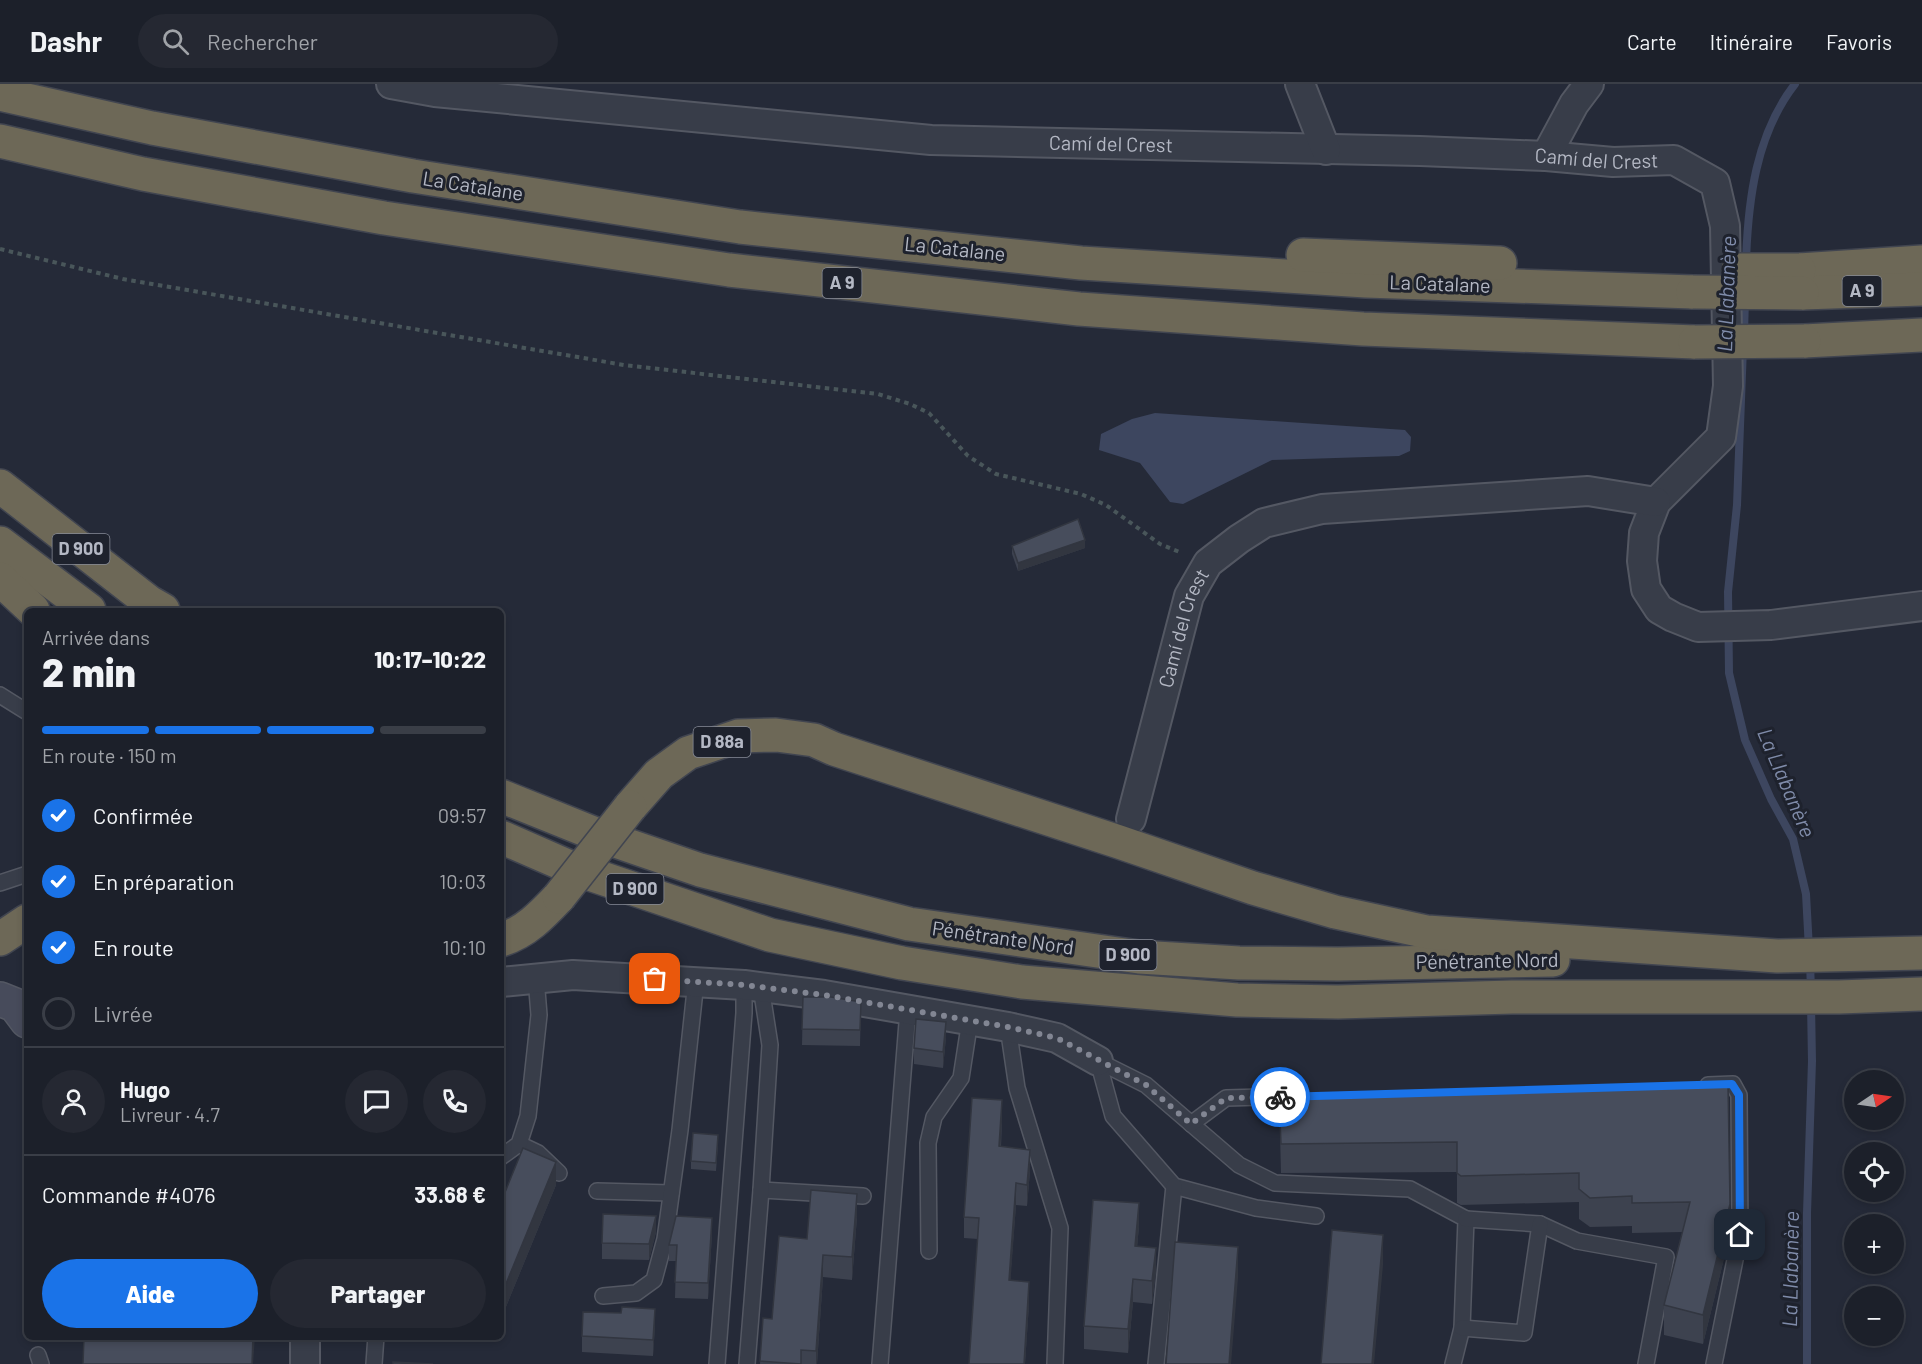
<!DOCTYPE html>
<html lang="fr">
<head>
<meta charset="utf-8">
<style>
  body { margin:0; font-family:Barlow,sans-serif; background:#252832; color:#f1f3f6; height:100vh; display:flex; flex-direction:column; font-size:22px; white-space:nowrap }
  * { box-sizing:border-box; margin:0 }
  p { font-size:20px; color:#a0a3a8 }
  .icon { flex:none; width:33px; height:33px; fill:none; stroke:currentColor; stroke-width:2; stroke-linecap:round; stroke-linejoin:round }
  .map { position:relative; flex:1; overflow:hidden }
  .sheet { position:absolute; left:24px; top:524px; width:480px; height:732px; display:flex; flex-direction:column; background:#1c202a; border-radius:9px; box-shadow:0 3px 9px #0003,0 0 0 2px #3a3e47 }
  .sheet>* { flex:none }
  .needle { width:39px; rotate:77deg }
  .controls { position:absolute; left:1844px; top:986px; display:grid; gap:12px }
  .controls a { display:grid; place-items:center; width:60px; height:60px; border-radius:50%; background:#1c202a; box-shadow:0 3px 9px #0003,0 0 0 2px #3a3e47; font-size:30px }
  .pin { position:absolute; display:grid; place-items:center; width:51px; height:51px; color:#fff; margin:-26px; border-radius:12px; box-shadow:0 3px 9px #0006 }
  .courier { position:absolute; display:grid; place-items:center; width:60px; height:60px; margin:-30px; border:4px solid #1a73e8; border-radius:50%; background:#fff; color:#222; box-shadow:0 2px 8px #0007 }
  .head em { font-style:normal; font-weight:800 }
  .head div { display:flex; flex-direction:column-reverse }
  .head { display:flex; align-items:center; justify-content:space-between; height:102px; padding:0 18px }
  h1 { font-size:39px; font-weight:800; line-height:45px }
  .bar { display:grid; grid-template-columns:repeat(4,1fr); gap:9px 6px; align-content:center; height:72px; padding:0 18px }
  .bar i { height:8px; border-radius:4px; background:#3a3e47 }
  .bar .current { background:#1a73e8 }
  .bar p { grid-column:span 4 }
  .line { display:flex; align-items:center; gap:15px; padding:0 18px; border-top:2px solid #3a3e47 }
  .line div { flex:1 }
  .round { display:grid; place-items:center; flex:none; width:63px; height:63px; border-radius:32px; background:#252832 }
  ol { padding:0 18px; list-style:none }
  li { display:flex; align-items:center; gap:18px; height:66px }
  li p { margin-inline-start:auto }
  li .icon { padding:6px; border-radius:50%; background:#1a73e8; color:#fff; stroke-width:4 }
  li:last-child { color:#a0a3a8 }
  li i { width:33px; height:33px; border:3px solid #3a3e47; border-radius:50% }
  .cta { display:flex; gap:12px; margin-top:auto; padding:12px 18px }
  .cta a { flex:1; height:69px; border-radius:36px; background:#1a73e8; color:#fff; font-size:24px; font-weight:800; line-height:69px; text-align:center }
  .cta a+a { background:#252832; color:#f1f3f6 }
  header { display:flex; align-items:center; gap:36px; box-sizing:border-box; height:84px; padding:0 30px; background:#1c202a; border-bottom:2px solid #3a3e47 }
  header strong { font-size:28px }
  nav { display:flex; gap:33px; margin-inline-start:auto; font-size:21px }
  .search { width:420px; height:54px; background:#252832; display:flex; align-items:center; gap:15px; box-sizing:border-box; padding:0 21px; border-radius:33px; color:#a0a3a8; font-size:22px }
  .map>svg:first-child { display:block }
  .water { fill:#3d465f }
  .lines { fill:none; stroke-linecap:round; stroke-linejoin:round }
  .stream { stroke:#3d465f; stroke-width:8 }
  .lane-casing { stroke:#545863; stroke-width:18 }
  .street-casing { stroke:#545863; stroke-width:32 }
  .secondary-casing { stroke:#545863; stroke-width:36 }
  .highway-casing { stroke:#414550; stroke-width:36 }
  .path { stroke:#49565a; stroke-width:4; stroke-dasharray:4.5 4.5; stroke-linecap:butt }
  .lane { stroke:#383d49; stroke-width:15 }
  .street { stroke:#383d49; stroke-width:28 }
  .secondary { stroke:#474b5b; stroke-width:33 }
  .highway { stroke:#6d6857; stroke-width:33 }
  .highway-bridge-casing { stroke:#414550; stroke-width:36; stroke-linecap:butt }
  .highway-bridge { stroke:#6d6857; stroke-width:33 }
  .wall { fill:#3d424f }
  .shaded-wall { fill:#323640 }
  .building { fill:#474d5c; stroke:#323640; stroke-width:1.5 }
  .done { stroke:#828693; stroke-width:6; stroke-dasharray:0 10.8 }
  .route { stroke:#1a73e8; stroke-width:8 }
  .labels { text-anchor:middle; stroke-width:6; stroke-linejoin:round; paint-order:stroke }
  .shield { fill:#1e222d; stroke:#878b97; stroke-width:1.5 }
  .shield-label { font-size:18px; font-weight:bold; fill:#b4b8c4 }
  .street-label { font-size:20px; fill:#b4b8c4; stroke:#1e222d }
  .water-label { font-size:21px; font-style:italic; fill:#7f8ba9; stroke:#1e222d }
</style>
</head>
<body>
<header>
<strong>Dashr</strong>
<div class="search"><svg class="icon" aria-label="search" viewBox="0 0 24 24"><circle cx="10" cy="10" r="6"/><path d="M15 15l6 6"/></svg>Rechercher</div>
<nav><a>Carte</a><a>Itinéraire</a><a>Favoris</a></nav>
</header>
<div class="map">
<svg width="1922" height="1280" viewBox="0 0 1922 1280">
  <rect width="100%" height="100%" fill="#252a38"/>
  <polygon class="water" points="1155,329 1405,346 1411,353 1410,367 1399,372 1272,376 1183,420 1170,418 1140,379 1099,366 1101,350 1132,335"/>
  <g class="lines">
    <g class="stream">
      <path d="M1746 178C1748 116 1756 50 1795 0"/>
      <polyline points="1744,250 1745,215"/>
      <polyline points="1743,263 1737,421 1728,508 1729,589 1745,656 1771,715 1793,755 1806,810 1809,865"/>
      <polyline points="1810,878 1811,907"/>
      <polyline points="1807,1280 1807,1129 1812,977 1811,920"/>
    </g>
    <g class="lane-casing">
      <g id="lane">
        <polyline points="0,611 27,628"/>
        <polyline points="0,799 27,790"/>
        <polyline points="1008,943 1017,1004 1060,1144 1055,1280"/>
        <polyline points="1098,977 1146,1001 1239,1081 1275,1099 1410,1105 1466,1135 1462,1244 1453,1280"/>
        <polyline points="1098,977 1113,1032 1174,1102 1256,1124 1316,1132"/>
        <polyline points="1708,1001 1733,1000 1739,1011 1740,1151 1714,1280"/>
        <polyline points="1191,1040 1226,1014 1300,1012"/>
        <polyline points="519,1060 538,1069 559,1089"/>
        <polyline points="501,1073 519,1060 528,1032 539,931 536,894"/>
        <polyline points="761,1106 863,1112"/>
        <polyline points="597,1107 671,1109"/>
        <polyline points="1466,1135 1540,1140 1577,1157 1666,1173 1646,1280"/>
        <polyline points="929,1167 928,1059 934,1033 961,994 970,936"/>
        <polyline points="603,1212 636,1209 654,1196 665,1155 680,1046 696,897"/>
        <polyline points="1462,1244 1524,1249 1540,1140"/>
        <polyline points="38,1271 41,1280"/>
        <polyline points="374,1280 376,1252"/>
        <polyline points="717,1280 744,929 744,901"/>
        <polyline points="747,1280 761,1106 770,961 761,903"/>
        <polyline points="880,1280 908,926"/>
        <polyline points="1156,1280 1174,1102"/>
      </g>
    </g>
    <g class="street-casing">
      <g id="street">
        <path id="s1" d="M391 0 435 8 931 56 1420 67 1546 72 1613 78 1674 76 1715 99 1725 142 1728 302 1721 353 1656 418 1644 449 1642 477 1646 505 1659 525 1673 533 1698 543 1771 541 1922 522"/>
        <polyline points="1300,0 1326,66"/>
        <polyline points="1546,72 1574,20 1589,0"/>
        <path id="s2" d="M1131 735 1189 512 1208 479 1239 455 1264 439 1322 425 1588 407 1656 418"/>
        <polyline points="501,898 573,891 744,901 824,911 1008,943 1057,954 1098,977"/>
        <polyline points="305,1280 305,1252"/>
      </g>
    </g>
    <g class="secondary-casing">
      <polyline id="secondary" points="0,915 15,921 27,937"/>
    </g>
    <g class="highway-casing">
      <g id="highway">
        <polyline points="0,10 152,44 413,92 740,143 1081,179 1366,197 1693,208"/>
        <polyline points="0,57 143,90 384,134 729,186 1079,225 1363,245 1695,258"/>
        <polyline points="1303,171 1500,179"/>
        <polyline points="1799,186 1922,178"/>
        <polyline points="1802,209 1922,205"/>
        <polyline points="1804,257 1922,251"/>
        <polyline points="0,402 149,518 163,526"/>
        <polyline points="0,459 89,526"/>
        <polyline points="0,495 33,526"/>
        <polyline points="501,712 598,751 700,786 909,840 1139,873 1239,879 1338,880 1553,876"/>
        <polyline points="630,723 659,690 688,669 738,652 776,651 814,656 834,665 1119,758 1253,804 1335,828 1427,848 1777,872 1922,869"/>
        <polyline points="501,753 572,784 770,851 902,879 1022,898 1237,916 1338,918 1512,913 1839,913 1922,910"/>
        <polyline points="0,855 27,837"/>
        <path d="M501 856C526 848 542 831 559 813"/>
      </g>
    </g>
    <polyline class="path" points="0,165 123,195 624,281 878,310 910,320 929,329 968,372 996,390 1081,410 1106,421 1160,460 1182,469"/>
    <use href="#lane" class="lane"/>
    <use href="#street" class="street"/>
    <use href="#secondary" class="secondary"/>
    <use href="#highway" class="highway"/>
    <g class="highway-bridge-casing">
      <g id="highway-bridge">
        <polyline points="1738,186 1799,186"/>
        <polyline points="1693,208 1802,209"/>
        <polyline points="1695,258 1804,257"/>
        <polyline points="559,813 630,723"/>
      </g>
    </g>
    <use href="#highway-bridge" class="highway-bridge"/>
  </g>
  <g class="wall">
    <polygon points="1012,462 1085,464 1018,487 1012,470"/>
    <polygon points="803,913 861,918 860,962 802,961"/>
    <polygon points="946,953 943,984 914,980 914,964"/>
    <polygon points="1728,1000 1730,1150 1703,1260 1664,1251 1664,1221 1683,1148 1632,1149 1632,1142 1590,1143 1579,1135 1579,1118 1461,1121 1457,1119 1457,1088 1281,1089 1279,1010"/>
    <polygon points="1002,1037 1001,1063 1030,1087 1027,1122 1016,1121 1010,1197 1029,1220 1025,1280 969,1280 978,1155 964,1154 964,1133"/>
    <polygon points="718,1059 716,1087 691,1085 691,1077"/>
    <polygon points="556,1101 503,1230 501,1229 501,1118"/>
    <polygon points="857,1133 852,1196 823,1193 817,1280 760,1280 763,1234 772,1235 807,1155"/>
    <polygon points="1139,1142 1137,1163 1156,1187 1152,1220 1133,1218 1128,1269 1084,1265 1084,1242"/>
    <polygon points="656,1148 649,1176 602,1175 602,1159"/>
    <polygon points="712,1150 708,1215 675,1214 676,1177 669,1177 669,1161"/>
    <polygon points="655,1241 653,1272 582,1268 582,1252"/>
  </g>
  <g class="shaded-wall">
    <polygon points="1085,456 1085,464 1018,487 1018,479"/>
    <polygon points="946,938 946,953 943,984 943,968"/>
    <polygon points="1002,1016 1002,1037 999,1084 999,1062"/>
    <polygon points="1030,1066 1030,1087 1027,1122 1027,1101"/>
    <polygon points="556,1078 556,1101 503,1230 503,1207"/>
    <polygon points="1016,1099 1016,1121 1009,1218 1009,1196"/>
    <polygon points="857,1110 857,1133 852,1196 852,1173"/>
    <polygon points="1139,1119 1139,1142 1135,1186 1135,1162"/>
    <polygon points="1730,1120 1730,1150 1703,1260 1703,1231"/>
    <polygon points="656,1132 656,1148 649,1176 649,1160"/>
    <polygon points="712,1134 712,1150 708,1215 708,1199"/>
    <polygon points="1383,1151 1383,1181 1374,1280 1372,1280"/>
    <polygon points="1238,1163 1238,1194 1231,1280 1229,1280"/>
    <polygon points="1156,1164 1156,1187 1152,1220 1152,1197"/>
    <polygon points="823,1171 823,1193 817,1280 816,1280 816,1267"/>
    <polygon points="1133,1195 1133,1218 1128,1269 1128,1245"/>
    <polygon points="1029,1198 1029,1220 1025,1280 1024,1280"/>
    <polygon points="655,1225 655,1241 653,1272 653,1256"/>
    <polygon points="253,1252 255,1252 253,1280 252,1280"/>
  </g>
  <g class="building">
    <polygon points="1078,435 1085,456 1018,479 1012,462"/>
    <polygon points="803,913 831,913 861,918 860,946 802,945"/>
    <polygon points="916,935 946,938 943,968 914,964"/>
    <polygon points="1728,1000 1730,1120 1703,1231 1664,1221 1690,1118 1632,1119 1632,1112 1590,1114 1579,1105 1579,1089 1461,1092 1457,1089 1457,1058 1281,1060 1279,1010"/>
    <polygon points="972,1014 1002,1016 999,1062 1030,1066 1027,1101 1016,1099 1009,1196 1029,1198 1024,1280 969,1280 979,1134 964,1133"/>
    <polygon points="693,1049 718,1051 716,1079 691,1077"/>
    <polygon points="523,1064 556,1078 503,1207 501,1206 501,1118"/>
    <polygon points="811,1106 857,1110 852,1173 823,1171 816,1267 801,1266 801,1280 760,1277 763,1234 772,1235 779,1152 807,1155"/>
    <polygon points="1093,1116 1139,1119 1135,1162 1156,1164 1152,1197 1133,1195 1128,1245 1084,1242"/>
    <polygon points="603,1130 656,1132 649,1160 602,1159"/>
    <polygon points="676,1132 712,1134 708,1199 675,1198 677,1161 669,1161"/>
    <polygon points="1332,1146 1383,1151 1372,1280 1321,1280"/>
    <polygon points="1175,1158 1238,1163 1229,1280 1166,1280"/>
    <polygon points="622,1223 655,1225 653,1256 582,1252 583,1228 621,1229"/>
    <polygon points="84,1252 253,1252 252,1280 83,1280"/>
    <polygon points="393,1278 433,1280 393,1280"/>
  </g>
  <g class="lines">
    <polyline class="done" points="655,895 744,901 824,911 1008,943 1057,954 1146,1001 1191,1040 1226,1014 1280,1013"/>
    <polyline class="route" points="1280,1013 1732,1000 1739,1011 1740,1151"/>
  </g>
  <g class="labels">
    <g class="shield">
      <rect x="822.5" y="184" width="39" height="30" rx="4.5"/>
      <rect x="1842.5" y="192" width="39" height="30" rx="4.5"/>
      <rect x="52.5" y="450" width="57" height="30" rx="4.5"/>
      <rect x="693.5" y="643" width="57" height="30" rx="4.5"/>
      <rect x="606.5" y="790" width="57" height="30" rx="4.5"/>
      <rect x="1099.5" y="856" width="57" height="30" rx="4.5"/>
    </g>
    <g class="shield-label">
      <text x="842" y="205">A 9</text>
      <text x="1862" y="213">A 9</text>
      <text x="81" y="471">D 900</text>
      <text x="722" y="664">D 88a</text>
      <text x="635" y="811">D 900</text>
      <text x="1128" y="877">D 900</text>
    </g>
    <g class="street-label">
      <text dy="7" stroke="none"><textPath href="#s1" startOffset="723">Camí del Crest</textPath></text>
      <text dy="7" stroke="none"><textPath href="#s1" startOffset="1209">Camí del Crest</textPath></text>
      <text transform="translate(473 102) rotate(9)" y="7">La Catalane</text>
      <text transform="translate(955 165) rotate(6)" y="7">La Catalane</text>
      <text transform="translate(1440 200) rotate(2)" y="7">La Catalane</text>
      <text dy="7" stroke="none"><textPath href="#s2" startOffset="198">Camí del Crest</textPath></text>
      <text transform="translate(1003 854) rotate(8)" y="7">Pénétrante Nord</text>
      <text transform="translate(1487 877) rotate(-1)" y="7">Pénétrante Nord</text>
    </g>
    <g class="water-label">
      <text transform="translate(1727 210) rotate(-88)" y="7">La Llabanère</text>
      <text transform="translate(1786 699) rotate(67)" y="7">La Llabanère</text>
      <text transform="translate(1791 1185) rotate(-89)" y="7">La Llabanère</text>
    </g>
  </g>
</svg>
<div class="controls">
<a><svg class="needle" viewBox="-14 -14 28 28"><path d="M0-13l5 13h-10z" fill="#e53935"/><path d="M0 13l5-13h-10z" fill="#a0a3a8"/></svg></a>
<a><svg class="icon" aria-label="locate" viewBox="0 0 24 24"><circle cx="12" cy="12" r="6"/><path d="M12 2v4M12 18v4M2 12h4M18 12h4"/></svg></a>
<a>+</a>
<a>−</a>
</div>
<div class="pin" style="left:655px;top:895px;background:#ea580c"><svg class="icon" aria-label="bag" viewBox="0 0 24 24"><path d="M5 8h14l-1 12H6zM9 8a3 3 0 0 1 6 0"/></svg></div>
<div class="pin" style="left:1740px;top:1151px;background:#1f2937"><svg class="icon" aria-label="home" viewBox="0 0 24 24"><path d="M3 11l9-7 9 7M6 9v11h12V9"/></svg></div>
<div class="courier" style="left:1280px;top:1013px"><svg class="icon" aria-label="bike" viewBox="0 0 24 24"><circle cx="6" cy="16" r="4"/><circle cx="18" cy="16" r="4"/><path d="M6 16l4-8h5l3 8M10 8l3 8H6M13 5h3"/></svg></div>
<section class="sheet">
<div class="head"><div><h1>2 min</h1><p>Arrivée dans</p></div><em>10:17–10:22</em></div>
<div class="bar"><i class="current"></i><i class="current"></i><i class="current"></i><i></i><p>En route · 150 m</p></div>
<ol>
<li><svg class="icon" aria-label="check" viewBox="0 0 24 24"><path d="M5 12l5 5 9-10"/></svg>Confirmée<p>09:57</p></li>
<li><svg class="icon" aria-label="check" viewBox="0 0 24 24"><path d="M5 12l5 5 9-10"/></svg>En préparation<p>10:03</p></li>
<li><svg class="icon" aria-label="check" viewBox="0 0 24 24"><path d="M5 12l5 5 9-10"/></svg>En route<p>10:10</p></li>
<li><i></i>Livrée</li>
</ol>
<div class="line" style="height:108px"><a class="round"><svg class="icon" aria-label="person" viewBox="0 0 24 24"><circle cx="12" cy="8" r="4"/><path d="M4 21q1-7 8-7t8 7"/></svg></a><div><b>Hugo</b><p>Livreur · 4.7</p></div><a class="round"><svg class="icon" aria-label="chat" viewBox="0 0 24 24"><path d="M4 5h16v11H9l-5 4z"/></svg></a><a class="round"><svg class="icon" aria-label="phone" viewBox="0 0 24 24"><path d="M5 4h4l2 5-3 2q2 4 5 5l2-3 5 2v4C11 20 4 13 5 4z"/></svg></a></div>
<div class="line" style="height:78px"><div>Commande #4076</div><b>33.68 €</b></div>
<div class="cta"><a>Aide</a><a>Partager</a></div>
</section>
</div>
</body>
</html>
